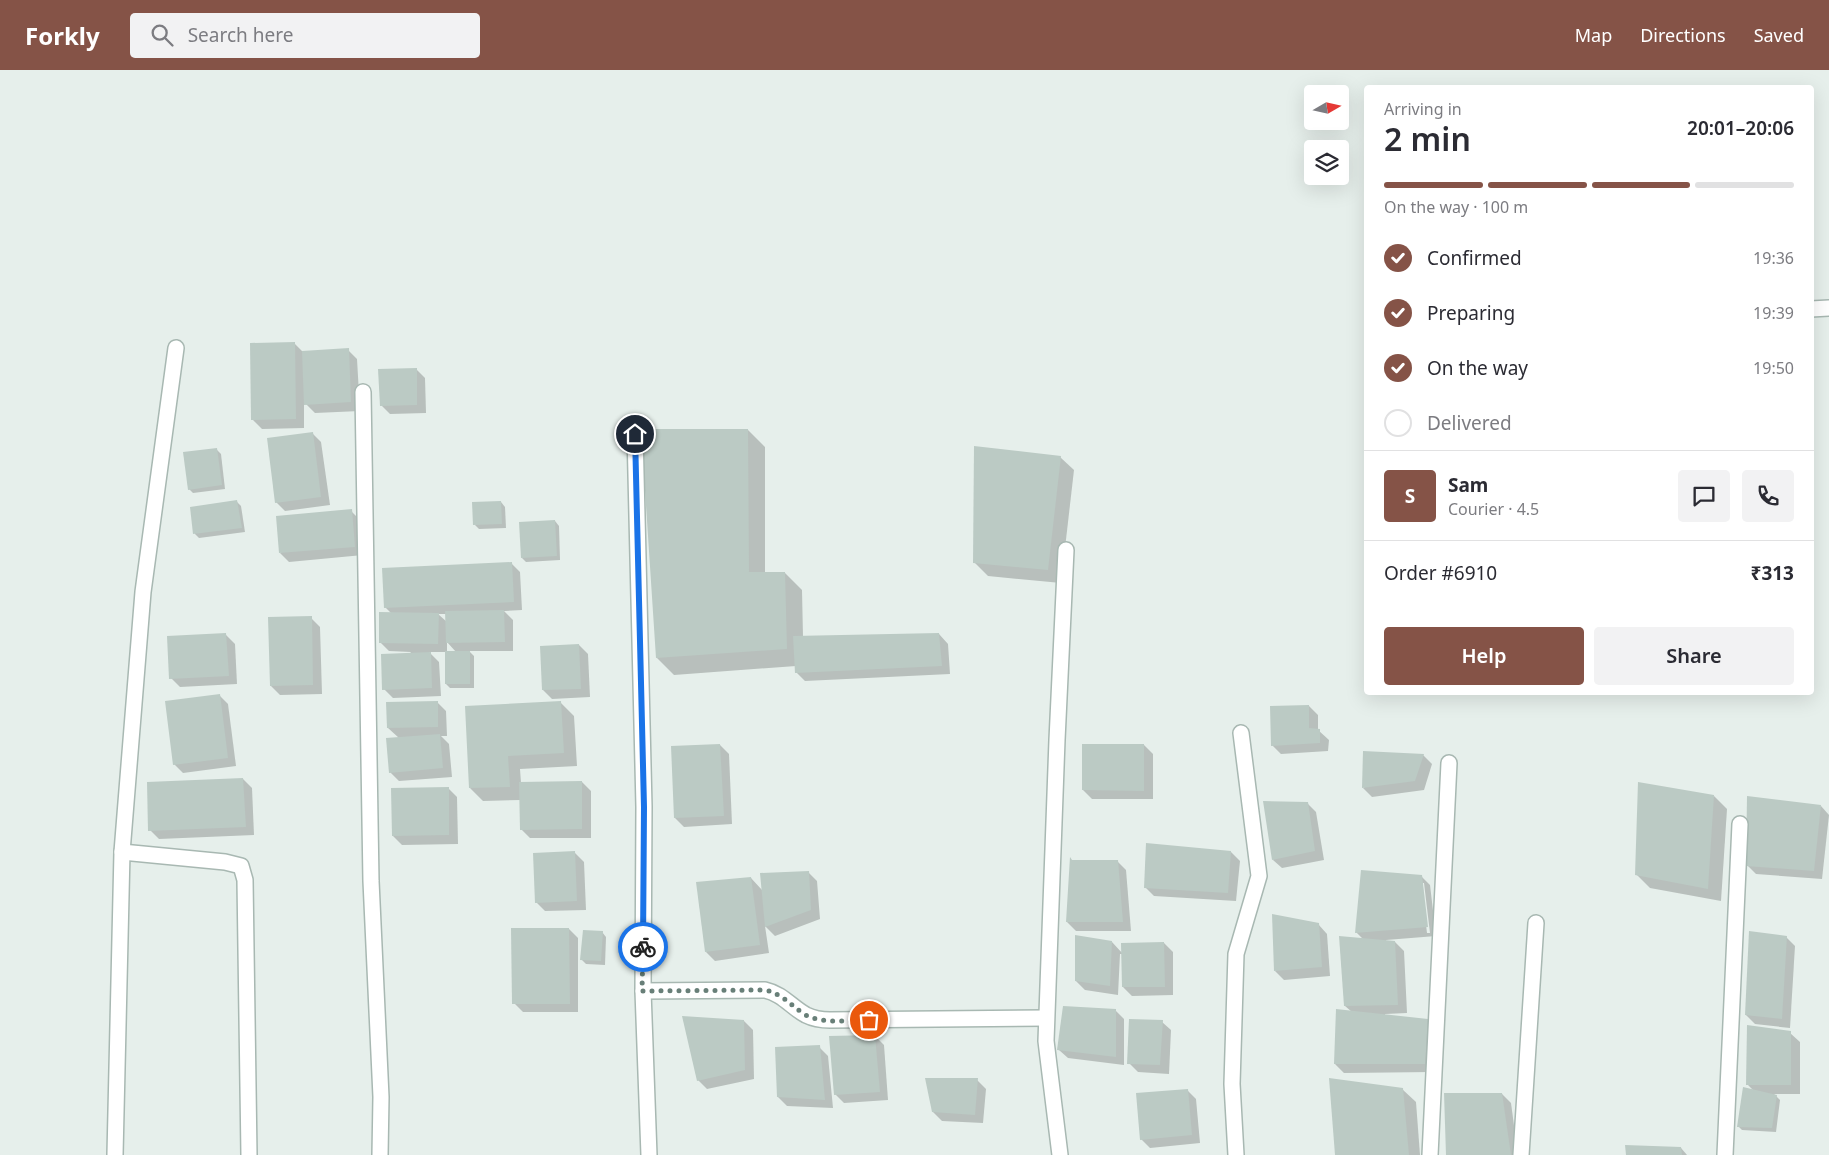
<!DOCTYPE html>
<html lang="en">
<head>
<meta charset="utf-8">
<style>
  body { margin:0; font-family:"Noto Sans",sans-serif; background:#f2f2f3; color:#2b2b33; height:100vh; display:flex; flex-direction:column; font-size:19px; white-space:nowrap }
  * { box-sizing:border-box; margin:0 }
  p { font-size:16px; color:#7c7c81 }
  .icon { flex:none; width:28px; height:28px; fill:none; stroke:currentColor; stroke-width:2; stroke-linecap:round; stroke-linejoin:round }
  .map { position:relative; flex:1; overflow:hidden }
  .panel { position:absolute; left:1364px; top:15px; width:450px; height:610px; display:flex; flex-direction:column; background:#fff; border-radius:5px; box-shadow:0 5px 20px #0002 }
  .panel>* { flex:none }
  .needle { width:32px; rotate:81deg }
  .controls { position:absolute; left:1304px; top:15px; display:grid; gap:10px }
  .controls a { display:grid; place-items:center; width:45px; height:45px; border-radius:5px; background:#fff; box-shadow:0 5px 20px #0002; font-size:25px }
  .pin { position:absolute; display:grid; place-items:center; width:42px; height:42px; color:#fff; margin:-21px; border:2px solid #fff; border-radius:50%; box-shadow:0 1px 5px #0007 }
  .courier { position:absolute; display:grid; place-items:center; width:50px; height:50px; margin:-25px; border:4px solid #1a73e8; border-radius:50%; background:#fff; color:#222; box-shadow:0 1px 6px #0007 }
  .overview em { font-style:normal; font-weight:600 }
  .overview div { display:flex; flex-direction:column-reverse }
  .overview { display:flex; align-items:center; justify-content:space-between; height:85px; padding:0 20px }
  h1 { font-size:32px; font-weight:600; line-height:38px }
  .bar { display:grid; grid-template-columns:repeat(4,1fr); gap:8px 5px; align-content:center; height:60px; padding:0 20px }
  .bar i { height:6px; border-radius:4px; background:#e1e1e2 }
  .bar .on { background:#855347 }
  .bar p { grid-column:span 4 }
  .line { display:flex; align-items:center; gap:12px; padding:0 20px; border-top:1px solid #e1e1e2 }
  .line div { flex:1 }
  .round { display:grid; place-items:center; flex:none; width:52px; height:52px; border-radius:5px; background:#f2f2f3 }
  ol { padding:0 20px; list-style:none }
  li { display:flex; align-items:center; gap:15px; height:55px }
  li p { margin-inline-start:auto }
  li .icon { padding:5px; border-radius:50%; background:#855347; color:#fff; stroke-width:4 }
  li:last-child { color:#7c7c81 }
  li i { width:28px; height:28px; border:2px solid #e1e1e2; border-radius:50% }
  .button { display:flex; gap:10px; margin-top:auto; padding:10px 20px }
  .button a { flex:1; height:58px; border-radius:5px; background:#855347; color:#fff; font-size:20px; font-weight:600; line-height:58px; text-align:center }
  .button a+a { background:#f2f2f3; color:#2b2b33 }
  header { display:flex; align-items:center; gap:30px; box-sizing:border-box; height:70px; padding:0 25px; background:#855347; color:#fff }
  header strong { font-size:24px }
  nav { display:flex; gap:28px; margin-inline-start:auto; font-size:18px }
  .search { width:350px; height:45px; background:#f2f2f3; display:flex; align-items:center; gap:12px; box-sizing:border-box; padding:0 18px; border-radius:5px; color:#7c7c81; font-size:19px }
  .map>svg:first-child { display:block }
  .shadow { fill:#0003; fill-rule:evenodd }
  .building { fill:#bbcac4 }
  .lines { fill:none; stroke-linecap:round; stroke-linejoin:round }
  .street-casing { stroke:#a8b8b2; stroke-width:18 }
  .street { stroke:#fff; stroke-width:15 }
  .done { stroke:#687f78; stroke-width:5; stroke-dasharray:0 9 }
  .route { stroke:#1a73e8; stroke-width:6 }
</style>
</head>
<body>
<header>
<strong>Forkly</strong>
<div class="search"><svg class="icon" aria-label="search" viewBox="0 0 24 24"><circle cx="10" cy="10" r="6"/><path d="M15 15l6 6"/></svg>Search here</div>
<nav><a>Map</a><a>Directions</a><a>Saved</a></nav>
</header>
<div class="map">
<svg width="1829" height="1085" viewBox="0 0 1829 1085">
  <rect width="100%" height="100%" fill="#e6efeb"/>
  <g class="shadow">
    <polygon points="294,273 303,282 348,280 357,289 360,341 315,343 304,332 304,358 262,359 253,350"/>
    <polygon points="416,299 425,308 426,343 390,344 381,335"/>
    <polygon points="748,360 765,377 765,503 785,503 802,520 803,567 939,564 948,574 950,604 805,611 796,602 796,596 674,605 657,588"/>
    <polygon points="312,363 321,372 330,435 285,441 276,432"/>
    <polygon points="217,380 221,384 225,419 193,423 189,419"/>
    <polygon points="1060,387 1074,400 1061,513 988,506 975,493"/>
    <polygon points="237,432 241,436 245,462 199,468 195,464 191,438"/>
    <polygon points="501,432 505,437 506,458 479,459 475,455"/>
    <polygon points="351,441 360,450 363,485 289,492 280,483"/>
    <polygon points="555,451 559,456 560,490 526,492 522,488"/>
    <path d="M511 493 520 502 522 540 504 541 513 550V581H469L474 586V618H450L446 614V582H429L439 592 441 626 393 628 384 619 411 582 389 581 380 572 391 543 385 537ZM438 544H447V552ZM447 572 456 582H447Z"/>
    <polygon points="311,548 320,557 322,624 280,625 271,616"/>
    <polygon points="226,565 235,574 237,614 180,617 171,608"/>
    <polygon points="579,575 588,584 590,627 552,629 543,620"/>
    <polygon points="219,625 228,634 236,696 183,703 174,694"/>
    <polygon points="437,632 446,641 447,666 441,666 449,674 452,707 399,711 390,702 399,668 388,658"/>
    <polygon points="560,632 574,646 577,696 520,699 521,713 582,712 591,721 591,768 530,768 521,759 521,730 483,731 470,718"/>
    <polygon points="1309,636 1318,645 1318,660 1329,670 1328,681 1281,684 1272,675"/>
    <polygon points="720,675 729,684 732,754 684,757 675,748"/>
    <polygon points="1144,675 1153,684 1153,729 1092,729 1083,720"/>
    <polygon points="1423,685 1432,694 1424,720 1372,727 1363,718"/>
    <polygon points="243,709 252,718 254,765 159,769 150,760"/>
    <polygon points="448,718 457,727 458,774 402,775 393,766"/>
    <polygon points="1714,726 1727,739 1721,831 1650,818 1637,805"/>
    <polygon points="1307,733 1316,742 1324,790 1282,798 1273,790"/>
    <polygon points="1821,736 1829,745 1822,809 1756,804 1747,795"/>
    <polygon points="1231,782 1240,791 1236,831 1154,826 1145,817"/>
    <polygon points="575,783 584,792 586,840 545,841 536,832"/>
    <polygon points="1117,791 1126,800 1131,861 1076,861 1067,852"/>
    <polygon points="808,802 817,811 820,849 775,866 765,856 769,883 715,891 706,882 751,808 762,820"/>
    <path d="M1421 806 1430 815 1436 866 1386 870V871L1395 872 1404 881 1407 943 1385 944V946L1427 950 1436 959 1433 1002 1344 1003 1335 994 1352 942 1345 936 1363 869 1356 862ZM1421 813H1424L1430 863H1427Z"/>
    <polygon points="1318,854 1327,864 1330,906 1284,910 1275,901"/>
    <polygon points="569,859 578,868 578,942 523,942 514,933"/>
    <polygon points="602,862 606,867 605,895 586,894 582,890"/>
    <polygon points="1786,867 1795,876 1790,958 1755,954 1746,945"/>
    <polygon points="1112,872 1123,884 1164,873 1173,882 1173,925 1132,926 1123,917 1123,884 1120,884 1118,925 1085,920 1076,911"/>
    <polygon points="1115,940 1124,949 1124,995 1068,988 1059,980"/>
    <polygon points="744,951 753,960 754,1009 707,1019 698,1010"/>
    <polygon points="1162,952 1171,960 1169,1004 1138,1002 1129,993"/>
    <polygon points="1790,963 1800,972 1800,1024 1774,1024 1780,1030 1776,1062 1742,1060 1738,1056 1753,1020 1748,1015"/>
    <polygon points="875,966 884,975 888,1030 844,1033 835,1024"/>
    <polygon points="819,977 828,986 833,1038 787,1036 778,1027"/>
    <polygon points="977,1010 986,1019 983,1053 942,1051 933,1042"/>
    <polygon points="1402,1019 1416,1032 1420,1085 1337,1085"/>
    <polygon points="1187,1020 1196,1029 1200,1073 1150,1078 1141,1069"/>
    <polygon points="1502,1024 1511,1033 1518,1085 1447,1085"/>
    <polygon points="1681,1078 1687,1085 1627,1085"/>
  </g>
  <g class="building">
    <polygon points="295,272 296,349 251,350 250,273"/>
    <polygon points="349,278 351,332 304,335 302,281"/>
    <polygon points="417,298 417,335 380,336 378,299"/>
    <polygon points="641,359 748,359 749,502 785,502 787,579 656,588"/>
    <polygon points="313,362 321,427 275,433 267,368"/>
    <polygon points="974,376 1061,386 1048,500 973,493"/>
    <polygon points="217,378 222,415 188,420 183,382"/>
    <polygon points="237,430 242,458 193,464 190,437"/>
    <polygon points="501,431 502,454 473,455 472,432"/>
    <polygon points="352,439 355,477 279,483 276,446"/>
    <polygon points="555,450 557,486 521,488 519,452"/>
    <polygon points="512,492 514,532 384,538 382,498"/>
    <polygon points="504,540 505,572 446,573 445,541"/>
    <polygon points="379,542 439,543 438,574 379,573"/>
    <polygon points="312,546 313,615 270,616 268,547"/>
    <polygon points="226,563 229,606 169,609 167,566"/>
    <polygon points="939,563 942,596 795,603 793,566"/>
    <polygon points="579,574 581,619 542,620 540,576"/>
    <rect x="445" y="581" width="25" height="33"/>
    <polygon points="431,582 432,618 382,620 381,584"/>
    <polygon points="220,624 228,688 173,695 165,631"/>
    <polygon points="438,631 438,657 387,658 386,632"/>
    <polygon points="561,631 564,683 508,686 510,717 469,718 465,636"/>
    <polygon points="1309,635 1309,658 1320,659 1320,673 1271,676 1270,636"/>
    <polygon points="440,664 443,698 389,703 386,668"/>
    <polygon points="720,674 724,746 674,748 671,676"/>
    <polygon points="1082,674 1144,674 1144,721 1082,720"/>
    <polygon points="1363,681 1424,684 1415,711 1362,718"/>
    <polygon points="243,708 246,757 148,761 147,712"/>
    <polygon points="582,711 582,759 520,760 519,712"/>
    <polygon points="1638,712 1714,725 1708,819 1635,805"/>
    <polygon points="449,717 449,765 392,766 391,718"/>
    <polygon points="1747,726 1821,735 1814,801 1746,796"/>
    <polygon points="1263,731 1308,732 1315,781 1272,790"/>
    <polygon points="1146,773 1231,781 1228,823 1144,818"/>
    <polygon points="575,781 577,831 535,833 533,783"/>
    <polygon points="1070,787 1072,790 1118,790 1123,852 1066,852"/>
    <polygon points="1361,800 1422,805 1428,857 1355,863"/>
    <polygon points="809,801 811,840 765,857 760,803"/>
    <polygon points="751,807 760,875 705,882 696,812"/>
    <polygon points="1272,844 1319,853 1322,897 1274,901"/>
    <polygon points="511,858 569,858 570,934 512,934"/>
    <polygon points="583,860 603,861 601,891 580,890"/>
    <polygon points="1749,861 1787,866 1782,949 1745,945"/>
    <polygon points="1075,865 1112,871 1110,916 1075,911"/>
    <polygon points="1339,866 1395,871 1398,935 1344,936"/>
    <polygon points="1164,872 1165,917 1122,917 1121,873"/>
    <polygon points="1063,936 1116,939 1116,987 1057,980"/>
    <polygon points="1336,939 1428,949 1425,994 1334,994"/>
    <polygon points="682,946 744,950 745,1000 697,1011"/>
    <polygon points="1129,949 1163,950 1160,995 1127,994"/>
    <polygon points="1747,955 1791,961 1791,1015 1746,1015"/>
    <polygon points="875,965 880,1022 834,1025 829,966"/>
    <polygon points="820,975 825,1030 777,1027 775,977"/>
    <polygon points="925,1008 978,1008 975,1045 932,1042"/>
    <polygon points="1329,1008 1403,1018 1409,1085 1335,1085"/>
    <polygon points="1743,1017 1777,1025 1772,1058 1737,1057"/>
    <polygon points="1188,1019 1192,1065 1140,1070 1136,1023"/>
    <polygon points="1444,1023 1502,1023 1511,1085 1446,1085"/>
    <polygon points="1625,1075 1681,1077 1682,1085 1626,1085"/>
  </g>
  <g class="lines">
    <g class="street-casing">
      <g id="street">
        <polyline points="1811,239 1829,238"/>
        <polyline points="363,322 371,811 381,1027 380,1085"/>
        <polyline points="635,363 644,737 643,921 649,1085"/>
        <polyline points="122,782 225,792 241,796 245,810 249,1085"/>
        <path d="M643 921 765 920C783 924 791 937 806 945 814 949 822 950 830 950L1046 948"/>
        <polyline points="115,1085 122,782 143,522 176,278"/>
        <polyline points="1060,1085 1046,971 1057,670 1066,480"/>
        <polyline points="1236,1085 1232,1014 1236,884 1259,806 1241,663"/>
        <polyline points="1430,1085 1449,693"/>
        <polyline points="1521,1085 1536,853"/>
        <polyline points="1725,1085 1740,754"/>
      </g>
    </g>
    <use href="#street" class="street"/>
  </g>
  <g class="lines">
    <path class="done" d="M643 877 642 921 765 920C782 924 791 935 804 944 822 955 849 950 869 950"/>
    <polyline class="route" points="635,364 644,737 643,877"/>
  </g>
</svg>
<div class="controls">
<a><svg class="needle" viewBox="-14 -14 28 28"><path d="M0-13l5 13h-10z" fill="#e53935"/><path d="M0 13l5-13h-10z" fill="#7c7c81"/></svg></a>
<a><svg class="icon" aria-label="layers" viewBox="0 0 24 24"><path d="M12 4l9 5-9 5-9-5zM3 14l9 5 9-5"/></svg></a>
</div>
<div class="pin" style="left:869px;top:950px;background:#ea580c"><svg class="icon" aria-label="bag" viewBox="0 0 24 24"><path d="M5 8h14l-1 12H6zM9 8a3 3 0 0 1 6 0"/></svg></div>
<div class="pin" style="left:635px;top:364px;background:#1f2937"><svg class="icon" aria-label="home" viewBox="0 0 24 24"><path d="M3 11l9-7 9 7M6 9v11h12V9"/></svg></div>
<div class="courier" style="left:643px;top:877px"><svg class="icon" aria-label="bike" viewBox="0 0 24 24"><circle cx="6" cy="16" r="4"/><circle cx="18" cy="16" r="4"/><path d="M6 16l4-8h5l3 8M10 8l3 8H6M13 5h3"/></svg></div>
<section class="panel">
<div class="overview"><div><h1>2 min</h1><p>Arriving in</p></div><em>20:01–20:06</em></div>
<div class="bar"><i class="on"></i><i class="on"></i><i class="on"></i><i></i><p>On the way · 100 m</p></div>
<ol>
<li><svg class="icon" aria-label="check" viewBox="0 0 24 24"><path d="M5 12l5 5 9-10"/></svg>Confirmed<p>19:36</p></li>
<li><svg class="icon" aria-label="check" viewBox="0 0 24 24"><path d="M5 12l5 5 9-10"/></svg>Preparing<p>19:39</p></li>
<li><svg class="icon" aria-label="check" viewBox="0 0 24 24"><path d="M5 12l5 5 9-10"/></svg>On the way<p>19:50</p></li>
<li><i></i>Delivered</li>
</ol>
<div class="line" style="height:90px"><b class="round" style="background:#855347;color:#fff">S</b><div><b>Sam</b><p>Courier · 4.5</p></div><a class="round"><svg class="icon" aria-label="chat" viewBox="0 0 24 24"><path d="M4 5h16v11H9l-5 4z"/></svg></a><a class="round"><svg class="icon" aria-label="phone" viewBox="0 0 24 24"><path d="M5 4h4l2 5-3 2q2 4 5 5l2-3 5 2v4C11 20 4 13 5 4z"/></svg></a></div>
<div class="line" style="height:65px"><div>Order #6910</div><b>₹313</b></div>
<div class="button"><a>Help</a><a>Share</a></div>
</section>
</div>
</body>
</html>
